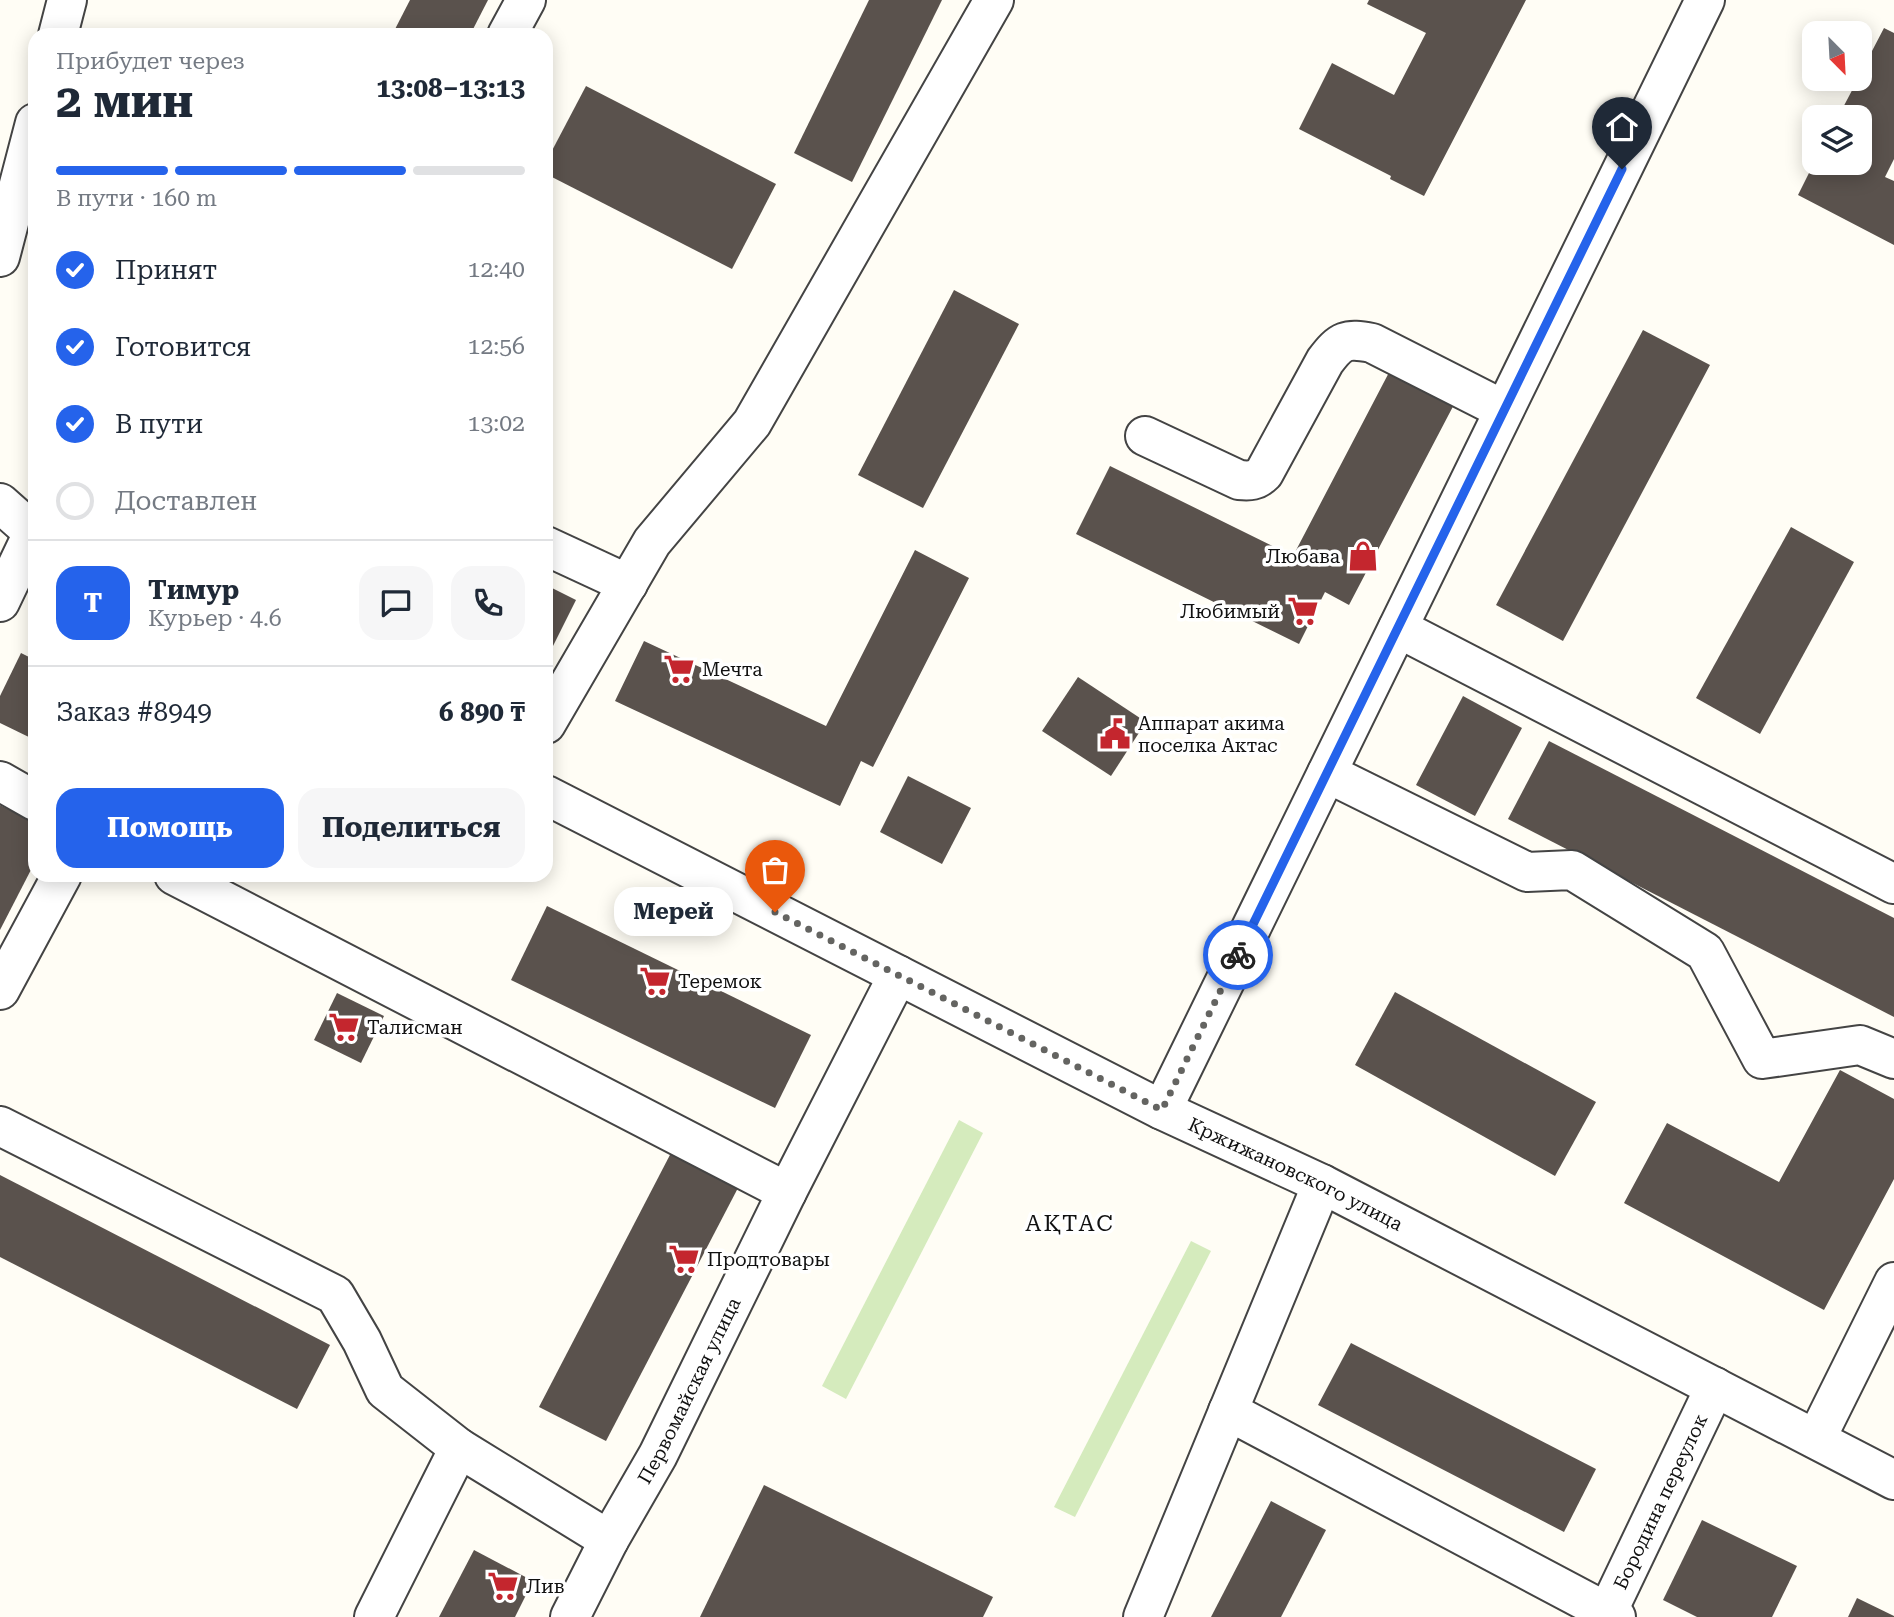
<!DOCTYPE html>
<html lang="ru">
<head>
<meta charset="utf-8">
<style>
  body { margin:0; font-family:"Roboto Serif",serif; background:#f6f6f7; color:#1f2937; height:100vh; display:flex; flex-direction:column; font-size:26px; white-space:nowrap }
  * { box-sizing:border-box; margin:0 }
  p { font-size:23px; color:#747a83 }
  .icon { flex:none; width:38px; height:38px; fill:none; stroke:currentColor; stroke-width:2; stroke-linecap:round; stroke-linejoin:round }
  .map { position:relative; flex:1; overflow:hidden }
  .sheet { position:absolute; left:28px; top:28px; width:525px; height:854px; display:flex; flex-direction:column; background:#fff; border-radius:21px; box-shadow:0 4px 18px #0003 }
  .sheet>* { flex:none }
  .needle { width:46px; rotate:156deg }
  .controls { position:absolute; left:1802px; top:21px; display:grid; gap:14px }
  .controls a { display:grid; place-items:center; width:70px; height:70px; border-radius:14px; background:#fff; box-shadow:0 4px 18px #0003; font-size:35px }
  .pin { position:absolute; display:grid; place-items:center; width:60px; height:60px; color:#fff; margin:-72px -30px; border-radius:50% 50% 50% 0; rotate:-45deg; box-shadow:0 0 7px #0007 }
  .pin .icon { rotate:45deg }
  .courier { position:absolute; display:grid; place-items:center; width:70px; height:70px; margin:-35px; border:5px solid #2563eb; border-radius:50%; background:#fff; color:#222; box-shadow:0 2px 9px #0007 }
  .bubble { position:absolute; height:49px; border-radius:21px; background:#fff; box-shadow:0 4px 18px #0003; font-size:23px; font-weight:700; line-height:49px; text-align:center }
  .summary em { font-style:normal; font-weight:700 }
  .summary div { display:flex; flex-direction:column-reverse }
  .summary { display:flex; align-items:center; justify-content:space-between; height:119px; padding:0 28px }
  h1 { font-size:46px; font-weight:700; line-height:52px }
  .bar { display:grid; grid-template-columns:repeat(4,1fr); gap:10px 7px; align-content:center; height:84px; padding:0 28px }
  .bar i { height:9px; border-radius:5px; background:#e0e1e3 }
  .bar .selected { background:#2563eb }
  .bar p { grid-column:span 4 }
  .line { display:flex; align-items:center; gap:18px; padding:0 28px; border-top:2px solid #e0e1e3 }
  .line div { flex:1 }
  .round { display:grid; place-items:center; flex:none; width:74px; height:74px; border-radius:21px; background:#f6f6f7 }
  ol { padding:0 28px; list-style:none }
  li { display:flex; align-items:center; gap:21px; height:77px }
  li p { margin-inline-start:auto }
  li .icon { padding:7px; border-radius:50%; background:#2563eb; color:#fff; stroke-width:4 }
  li:last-child { color:#747a83 }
  li i { width:38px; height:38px; border:4px solid #e0e1e3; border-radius:50% }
  .action { display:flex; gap:14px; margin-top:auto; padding:14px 28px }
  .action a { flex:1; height:80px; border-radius:21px; background:#2563eb; color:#fff; font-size:28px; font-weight:700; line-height:80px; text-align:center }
  .action a+a { background:#f6f6f7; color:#1f2937 }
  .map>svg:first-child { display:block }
  .green { fill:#d5ebbd }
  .building { fill:#5a524d }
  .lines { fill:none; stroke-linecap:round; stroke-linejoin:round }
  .minor-casing { stroke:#444; stroke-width:42 }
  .minor { stroke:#fff; stroke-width:38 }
  .done { stroke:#646461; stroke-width:7; stroke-dasharray:0 12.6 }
  .route { stroke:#2563eb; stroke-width:9 }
  .labels { text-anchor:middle; stroke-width:7; stroke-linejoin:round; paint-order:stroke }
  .poi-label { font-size:19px; fill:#111; stroke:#fff; text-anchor:start }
  .street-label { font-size:19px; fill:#111; stroke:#fff }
  .quarter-label { font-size:23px; letter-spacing:2px; fill:#111; stroke:#fff }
</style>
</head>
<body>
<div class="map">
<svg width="1894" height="1617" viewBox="0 0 1894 1617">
  <rect width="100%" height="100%" fill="#fffdf5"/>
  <g class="green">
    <polygon points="959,1120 983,1133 846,1399 822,1386"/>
    <polygon points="1191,1241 1211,1251 1075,1517 1054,1507"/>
  </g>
  <g class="building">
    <polygon points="410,0 488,0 470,35 392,35"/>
    <polygon points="869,0 942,0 852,182 794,153"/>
    <polygon points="1369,0 1526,0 1424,196 1390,179 1391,176 1299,129 1332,63 1394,95 1426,33 1367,4"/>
    <polygon points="1884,28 1894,33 1894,159 1885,177 1894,181 1894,245 1798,195 1814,163 1860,163 1860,117 1838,117 1858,79 1860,79 1860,74"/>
    <polygon points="586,86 776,184 732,269 546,174 546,162"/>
    <polygon points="954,290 1019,324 923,508 858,475"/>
    <polygon points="1643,330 1710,365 1563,641 1496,605"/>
    <polygon points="1395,361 1459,395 1349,605 1325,592 1299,644 1076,534 1110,466 1293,556"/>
    <polygon points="1791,527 1854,562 1760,734 1696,698"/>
    <polygon points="915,550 969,578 873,767 861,761 840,806 615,701 644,641 826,726"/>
    <polygon points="546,585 576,600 546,660"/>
    <polygon points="21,653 35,660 35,740 0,723 0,696"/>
    <polygon points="1078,677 1146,722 1111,776 1042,731"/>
    <polygon points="1463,696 1522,728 1475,816 1416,785"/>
    <polygon points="1549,741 1894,918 1894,1017 1508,819"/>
    <polygon points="908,776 971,808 942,864 880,832"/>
    <polygon points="0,805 35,823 35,862 0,930"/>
    <polygon points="547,906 811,1035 775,1108 511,980"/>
    <polygon points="1395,992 1596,1102 1555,1176 1355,1065"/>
    <polygon points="337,993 384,1016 361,1063 314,1040"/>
    <polygon points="1840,1070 1894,1099 1894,1179 1824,1310 1624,1203 1667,1123 1779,1182"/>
    <polygon points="672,1151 739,1186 606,1441 539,1407"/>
    <polygon points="0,1175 330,1345 297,1409 0,1257"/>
    <polygon points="1351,1343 1596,1469 1564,1532 1318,1405"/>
    <polygon points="764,1485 993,1597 983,1617 700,1617"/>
    <polygon points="1271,1501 1326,1530 1281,1617 1211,1617"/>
    <polygon points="1702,1520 1797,1566 1772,1617 1697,1617 1663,1600"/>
    <polygon points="474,1550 533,1581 515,1617 439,1617"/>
    <polygon points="1857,1598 1894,1616 1894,1617 1848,1617"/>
  </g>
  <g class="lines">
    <g class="minor-casing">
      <g id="minor">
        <polyline points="58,35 67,0"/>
        <polyline points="507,35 526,0"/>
        <polyline points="0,257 35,123"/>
        <path d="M1145 436 1239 480C1250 481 1256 481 1264 473L1325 361C1341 340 1346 338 1372 343L1504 410"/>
        <polyline points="0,503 35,534"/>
        <polyline points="546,546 628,584"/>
        <polyline points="0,602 33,533"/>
        <polyline points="1398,628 1894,884"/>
        <polyline points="546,724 652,542 752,423 994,0"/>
        <polyline points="1327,773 1527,872 1572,870 1705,952 1762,1059 1860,1045 1894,1059"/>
        <polyline points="0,781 35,801"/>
        <path id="s1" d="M546 795 1162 1110 1322 1184 1894 1480"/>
        <polyline points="174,875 787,1192"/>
        <polyline points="0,990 62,875"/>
        <polyline points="1162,1110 1705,0"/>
        <polyline points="0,1126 335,1295 362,1341 385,1390 459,1448 374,1617"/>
        <polyline points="1228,1411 1616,1617"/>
        <polyline points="1816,1439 1894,1282"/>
        <polyline points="459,1448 609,1540"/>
        <path id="s2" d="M570 1617 609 1540 658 1455 787 1192 898 975"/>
        <polyline points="1143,1617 1322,1184"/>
        <path id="s3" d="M1605 1617 1715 1387"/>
      </g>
    </g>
    <use href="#minor" class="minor"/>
  </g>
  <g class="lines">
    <polyline class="done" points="775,912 1162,1110 1238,955"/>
    <polyline class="route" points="1238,955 1622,169"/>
  </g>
  <defs>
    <g id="shop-bare" transform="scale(2.415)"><path d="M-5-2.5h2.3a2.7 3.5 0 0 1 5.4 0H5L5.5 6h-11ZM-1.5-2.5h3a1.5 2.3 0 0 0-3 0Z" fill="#c4262e" stroke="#fff" stroke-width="2.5" paint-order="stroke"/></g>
    <g id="supermarket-bare" transform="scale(2.415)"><path d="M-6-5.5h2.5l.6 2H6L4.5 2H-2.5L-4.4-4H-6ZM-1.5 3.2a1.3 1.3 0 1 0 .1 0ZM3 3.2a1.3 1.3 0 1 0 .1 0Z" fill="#c4262e" stroke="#fff" stroke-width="2.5" paint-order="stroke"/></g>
    <g id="civic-bare" transform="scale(2.415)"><path d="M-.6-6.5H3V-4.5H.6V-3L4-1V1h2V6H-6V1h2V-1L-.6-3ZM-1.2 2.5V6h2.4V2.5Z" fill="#c4262e" stroke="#fff" stroke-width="2.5" paint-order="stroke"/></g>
  </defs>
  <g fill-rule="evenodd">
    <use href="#shop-bare" x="1363" y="556"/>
    <use href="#supermarket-bare" x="1303" y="611"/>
    <use href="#supermarket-bare" x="679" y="669"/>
    <use href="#civic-bare" x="1115" y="734"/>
    <use href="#supermarket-bare" x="655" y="981"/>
    <use href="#supermarket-bare" x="344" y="1027"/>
    <use href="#supermarket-bare" x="684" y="1259"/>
    <use href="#supermarket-bare" x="503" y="1586"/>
  </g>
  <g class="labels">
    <g class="poi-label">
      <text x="1340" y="563" text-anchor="end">Любава</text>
      <text x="1280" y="618" text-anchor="end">Любимый</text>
      <text x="702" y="676">Мечта</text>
      <text x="1138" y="730">Аппарат акима<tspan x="1138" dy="22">поселка Актас</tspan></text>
      <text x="678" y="988">Теремок</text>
      <text x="367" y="1034">Талисман</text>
      <text x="707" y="1266">Продтовары</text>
      <text x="526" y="1593">Лив</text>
    </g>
    <g class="street-label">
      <text dy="7" stroke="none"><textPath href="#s1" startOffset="840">Кржижановского улица</textPath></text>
      <text dy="7" stroke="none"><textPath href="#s2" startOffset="256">Первомайская улица</textPath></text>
      <text dy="7" stroke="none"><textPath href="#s3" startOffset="128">Бородина переулок</textPath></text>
    </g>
    <g class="quarter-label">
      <text x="1070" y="1231">АҚТАС</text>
    </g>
  </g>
</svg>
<div class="controls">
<a><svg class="needle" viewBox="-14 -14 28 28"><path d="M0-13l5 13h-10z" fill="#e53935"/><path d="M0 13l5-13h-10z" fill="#747a83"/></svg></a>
<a><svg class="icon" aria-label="layers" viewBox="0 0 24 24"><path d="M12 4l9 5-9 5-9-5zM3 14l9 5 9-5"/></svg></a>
</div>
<div class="pin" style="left:775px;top:912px;background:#ea580c"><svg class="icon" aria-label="bag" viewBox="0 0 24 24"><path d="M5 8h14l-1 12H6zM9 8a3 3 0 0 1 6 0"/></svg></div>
<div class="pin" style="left:1622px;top:169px;background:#1f2937"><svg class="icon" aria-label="home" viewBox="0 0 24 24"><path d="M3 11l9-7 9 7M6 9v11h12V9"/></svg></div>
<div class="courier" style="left:1238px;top:955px"><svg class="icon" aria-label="bike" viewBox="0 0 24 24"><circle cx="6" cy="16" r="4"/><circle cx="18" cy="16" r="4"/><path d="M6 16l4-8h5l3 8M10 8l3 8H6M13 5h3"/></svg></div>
<div class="bubble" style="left:614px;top:887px;width:119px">Мерей</div>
<section class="sheet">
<div class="summary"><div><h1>2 мин</h1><p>Прибудет через</p></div><em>13:08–13:13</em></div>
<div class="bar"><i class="selected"></i><i class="selected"></i><i class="selected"></i><i></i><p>В пути · 160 m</p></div>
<ol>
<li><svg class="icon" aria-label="check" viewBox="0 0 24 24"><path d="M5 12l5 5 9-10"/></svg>Принят<p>12:40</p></li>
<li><svg class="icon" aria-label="check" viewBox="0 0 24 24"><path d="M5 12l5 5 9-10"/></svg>Готовится<p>12:56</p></li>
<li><svg class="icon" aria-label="check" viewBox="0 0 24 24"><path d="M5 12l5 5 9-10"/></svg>В пути<p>13:02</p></li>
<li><i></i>Доставлен</li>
</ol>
<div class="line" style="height:126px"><b class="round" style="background:#2563eb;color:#fff">Т</b><div><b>Тимур</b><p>Курьер · 4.6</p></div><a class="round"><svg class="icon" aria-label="chat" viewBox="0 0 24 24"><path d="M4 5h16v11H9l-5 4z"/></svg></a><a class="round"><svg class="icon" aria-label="phone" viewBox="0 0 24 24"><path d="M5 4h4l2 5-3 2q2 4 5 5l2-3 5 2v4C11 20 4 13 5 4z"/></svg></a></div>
<div class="line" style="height:91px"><div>Заказ #8949</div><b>6 890 ₸</b></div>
<div class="action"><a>Помощь</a><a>Поделиться</a></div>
</section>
</div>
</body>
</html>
